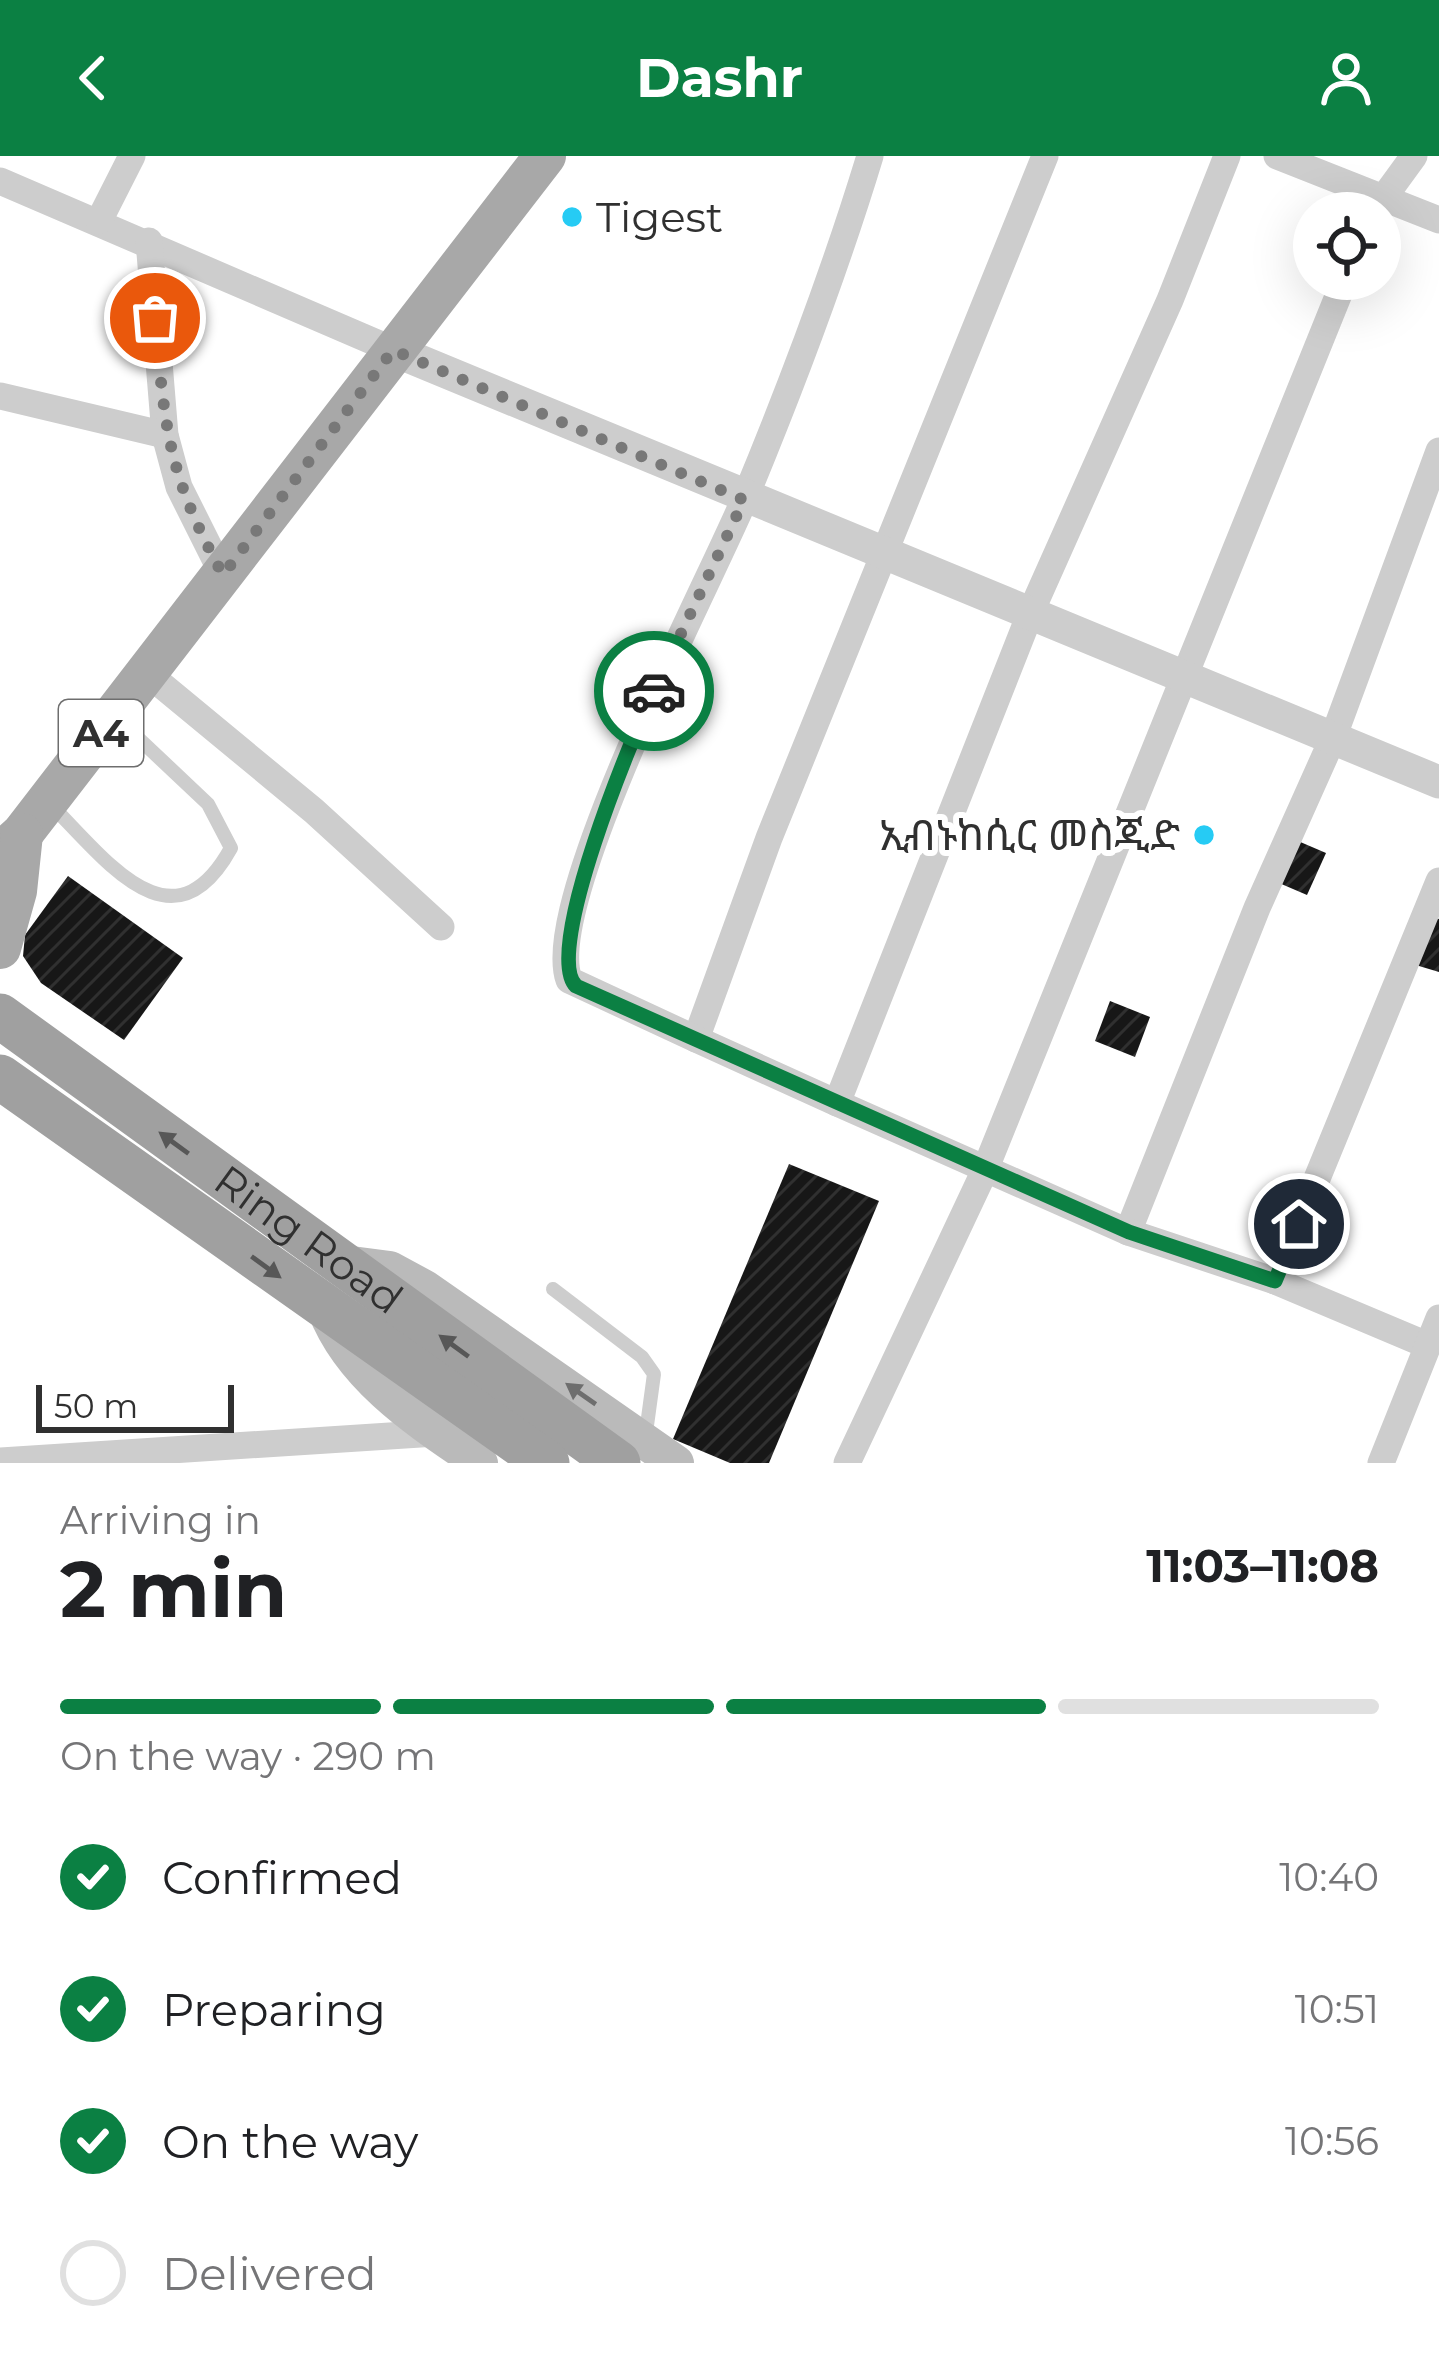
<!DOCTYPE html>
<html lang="en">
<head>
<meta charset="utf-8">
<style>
  body { margin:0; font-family:Montserrat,"Noto Sans Ethiopic",sans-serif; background:#f6f6f6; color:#202124; height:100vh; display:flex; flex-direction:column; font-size:45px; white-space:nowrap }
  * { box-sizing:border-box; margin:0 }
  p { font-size:39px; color:#757577 }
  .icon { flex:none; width:66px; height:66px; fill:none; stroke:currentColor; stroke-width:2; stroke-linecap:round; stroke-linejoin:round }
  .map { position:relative; height:1307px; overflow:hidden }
  .details { display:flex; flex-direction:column; background:#fff; flex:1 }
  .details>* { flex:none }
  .controls { position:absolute; left:1293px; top:36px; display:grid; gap:24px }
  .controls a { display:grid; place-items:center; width:108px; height:108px; border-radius:50%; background:#fff; box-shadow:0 12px 48px #0002; font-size:60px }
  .scale { position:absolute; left:36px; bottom:30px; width:198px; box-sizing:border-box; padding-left:12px; border:6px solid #303030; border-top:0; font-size:33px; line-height:42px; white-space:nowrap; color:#303030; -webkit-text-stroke:9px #fff; paint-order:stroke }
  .pin { position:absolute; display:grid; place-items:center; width:102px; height:102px; color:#fff; margin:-51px; border:6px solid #fff; border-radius:50%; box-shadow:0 3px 12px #0007 }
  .courier { position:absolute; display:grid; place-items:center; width:120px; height:120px; margin:-60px; border:9px solid #0b8043; border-radius:50%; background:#fff; color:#222; box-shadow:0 3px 15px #0007 }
  .overview em { font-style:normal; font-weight:700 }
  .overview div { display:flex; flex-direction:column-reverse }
  .overview { display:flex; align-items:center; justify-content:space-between; height:204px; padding:0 60px }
  h1 { font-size:78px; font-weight:700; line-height:90px }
  .bar { display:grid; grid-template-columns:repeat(4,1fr); gap:18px 12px; align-content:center; height:144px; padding:0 60px }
  .bar i { height:15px; border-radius:9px; background:#e0e0e0 }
  .bar .active { background:#0b8043 }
  .bar p { grid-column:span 4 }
  ol { padding:0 60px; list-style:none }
  li { display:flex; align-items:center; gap:36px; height:132px }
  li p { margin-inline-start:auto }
  li .icon { padding:12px; border-radius:50%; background:#0b8043; color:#fff; stroke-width:4 }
  li:last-child { color:#757577 }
  li i { width:66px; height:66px; border:6px solid #e0e0e0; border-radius:50% }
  header { display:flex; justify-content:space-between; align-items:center; height:156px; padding:0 60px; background:#0b8043; color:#fff; font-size:54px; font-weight:700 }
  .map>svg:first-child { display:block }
  .building { fill:url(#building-hatch) }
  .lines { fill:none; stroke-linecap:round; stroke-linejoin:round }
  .service { stroke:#cdcdcd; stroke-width:14 }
  .minor { stroke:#cdcdcd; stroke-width:27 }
  .tertiary { stroke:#cdcdcd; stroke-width:33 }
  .secondary { stroke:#bababa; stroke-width:36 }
  .primary { stroke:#a8a8a8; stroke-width:42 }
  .trunk { stroke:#a0a0a0; stroke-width:45 }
  .oneway { fill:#575757 }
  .oneway2 { fill:#6e6e6e }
  .done { stroke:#787878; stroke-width:12; stroke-dasharray:0 21.6 }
  .route { stroke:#0b8043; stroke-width:15 }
  .poi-dot { fill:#26cbf4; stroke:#fff; stroke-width:4.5 }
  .labels { text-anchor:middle; stroke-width:12; stroke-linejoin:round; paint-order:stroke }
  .shield { fill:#fff; stroke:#6e6e6e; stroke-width:3 }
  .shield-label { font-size:39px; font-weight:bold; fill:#303030 }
  .poi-label { font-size:42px; fill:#303030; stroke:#fff; text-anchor:start }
  .street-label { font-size:42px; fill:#303030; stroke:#fff }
</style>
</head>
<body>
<header><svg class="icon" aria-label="back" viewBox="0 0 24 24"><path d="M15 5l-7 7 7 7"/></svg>Dashr<svg class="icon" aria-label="person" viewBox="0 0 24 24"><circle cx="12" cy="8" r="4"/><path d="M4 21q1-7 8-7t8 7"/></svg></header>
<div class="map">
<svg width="1439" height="1307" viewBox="0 0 1439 1307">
  <defs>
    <pattern id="building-hatch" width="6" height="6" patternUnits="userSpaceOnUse" patternTransform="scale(3)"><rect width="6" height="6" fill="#171717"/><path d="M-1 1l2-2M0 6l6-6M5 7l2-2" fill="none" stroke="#303030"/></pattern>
  </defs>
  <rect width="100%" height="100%" fill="#fff"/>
  <g class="building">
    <polygon points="1298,685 1326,697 1307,739 1279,727"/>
    <polygon points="68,720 183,802 124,884 41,827 23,800 25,779"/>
    <polygon points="1426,758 1439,763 1439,816 1409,807"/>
    <polygon points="1110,845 1150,861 1135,901 1095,885"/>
    <polygon points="789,1008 879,1045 769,1307 730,1307 673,1283"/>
  </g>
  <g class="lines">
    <g class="service">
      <path d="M49 647C104 701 172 799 231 692L208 648 118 563"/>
      <polyline points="553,1133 642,1201 654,1218 645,1284"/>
    </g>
    <g class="minor">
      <polyline points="1045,0 769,682 696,883 837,947 1030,458 1170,144 1227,0"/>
      <polyline points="1277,0 1439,64"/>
      <polyline points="0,25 393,194"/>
      <polyline points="1374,55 1414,0"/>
      <polyline points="99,65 132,0"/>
      <polyline points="149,85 165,279 179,331 223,419"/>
      <polyline points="0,240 165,279"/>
      <polyline points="147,517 314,655 441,771"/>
      <path d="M696 883 569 824C541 747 709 428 745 342 791 231 835 115 870 0"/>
      <polyline points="837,947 1128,1076 1257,752 1333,582 1439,295"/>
      <polyline points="1128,1076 1275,1125 1427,1189"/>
      <polyline points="1275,1125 1439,725"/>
      <polyline points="0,1305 436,1277"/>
      <polyline points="847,1307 985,1014 1345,123"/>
      <polyline points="1381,1307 1439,1162"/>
    </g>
    <polyline class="tertiary" points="393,194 1439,626"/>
    <g class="secondary">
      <polyline points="344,1107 390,1113 425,1132 676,1307"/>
      <path d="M325 1153C352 1223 420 1266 480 1307"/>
    </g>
    <g class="primary">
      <polyline points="0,698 22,678 545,0"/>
      <polyline points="0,792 16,735 22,678"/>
    </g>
    <g class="trunk">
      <path id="s1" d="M0 860 618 1307"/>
      <polyline points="0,921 547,1307"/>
    </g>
  </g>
  <defs><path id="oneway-solid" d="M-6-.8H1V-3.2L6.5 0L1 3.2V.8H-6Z" transform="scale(3)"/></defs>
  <g class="oneway">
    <use href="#oneway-solid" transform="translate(174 987) rotate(-144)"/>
    <use href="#oneway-solid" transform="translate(266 1111) rotate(36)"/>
    <use href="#oneway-solid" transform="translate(454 1190) rotate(-144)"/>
  </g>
  <use class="oneway2" href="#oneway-solid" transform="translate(581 1238) rotate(-145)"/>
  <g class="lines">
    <path class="done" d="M155 162C165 274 168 319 223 419L393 194 744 344 654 535"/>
    <path class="route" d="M654 535C633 579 542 797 576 830L1129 1076 1275 1125 1299 1068"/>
  </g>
  <g class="poi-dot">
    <circle cx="572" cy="61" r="12"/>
    <circle cx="1204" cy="679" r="12"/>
  </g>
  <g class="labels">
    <rect class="shield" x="59" y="544" width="84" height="66" rx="9"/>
    <g class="shield-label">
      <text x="101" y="591">A4</text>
    </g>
    <g class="poi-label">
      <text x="596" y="76">Tigest</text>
      <text x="1180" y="694" text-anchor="end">ኢብኑከሲር መስጂድ</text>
    </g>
    <g class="street-label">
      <text dy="15" stroke="none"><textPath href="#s1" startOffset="381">Ring Road</textPath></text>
    </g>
  </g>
</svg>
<div class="controls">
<a><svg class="icon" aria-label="locate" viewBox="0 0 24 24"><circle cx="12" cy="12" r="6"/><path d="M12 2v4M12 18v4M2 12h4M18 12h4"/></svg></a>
</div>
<div class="scale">50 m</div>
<div class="pin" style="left:155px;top:162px;background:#ea580c"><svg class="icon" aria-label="bag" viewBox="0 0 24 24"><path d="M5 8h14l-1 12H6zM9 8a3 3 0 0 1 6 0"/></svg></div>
<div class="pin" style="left:1299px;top:1068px;background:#1f2937"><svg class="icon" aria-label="home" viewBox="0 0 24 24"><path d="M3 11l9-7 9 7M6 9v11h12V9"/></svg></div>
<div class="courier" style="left:654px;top:535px"><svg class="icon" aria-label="car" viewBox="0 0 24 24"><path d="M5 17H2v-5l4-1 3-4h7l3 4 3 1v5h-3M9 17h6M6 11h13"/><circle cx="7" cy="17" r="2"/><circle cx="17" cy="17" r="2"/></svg></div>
</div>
<section class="details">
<div class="overview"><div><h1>2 min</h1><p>Arriving in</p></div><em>11:03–11:08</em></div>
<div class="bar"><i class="active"></i><i class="active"></i><i class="active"></i><i></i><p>On the way · 290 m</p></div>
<ol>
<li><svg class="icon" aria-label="check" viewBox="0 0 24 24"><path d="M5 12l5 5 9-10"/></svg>Confirmed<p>10:40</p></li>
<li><svg class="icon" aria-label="check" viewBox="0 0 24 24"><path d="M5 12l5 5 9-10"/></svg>Preparing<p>10:51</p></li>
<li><svg class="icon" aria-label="check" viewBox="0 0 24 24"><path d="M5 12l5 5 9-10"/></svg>On the way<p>10:56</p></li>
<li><i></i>Delivered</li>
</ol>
</section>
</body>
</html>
